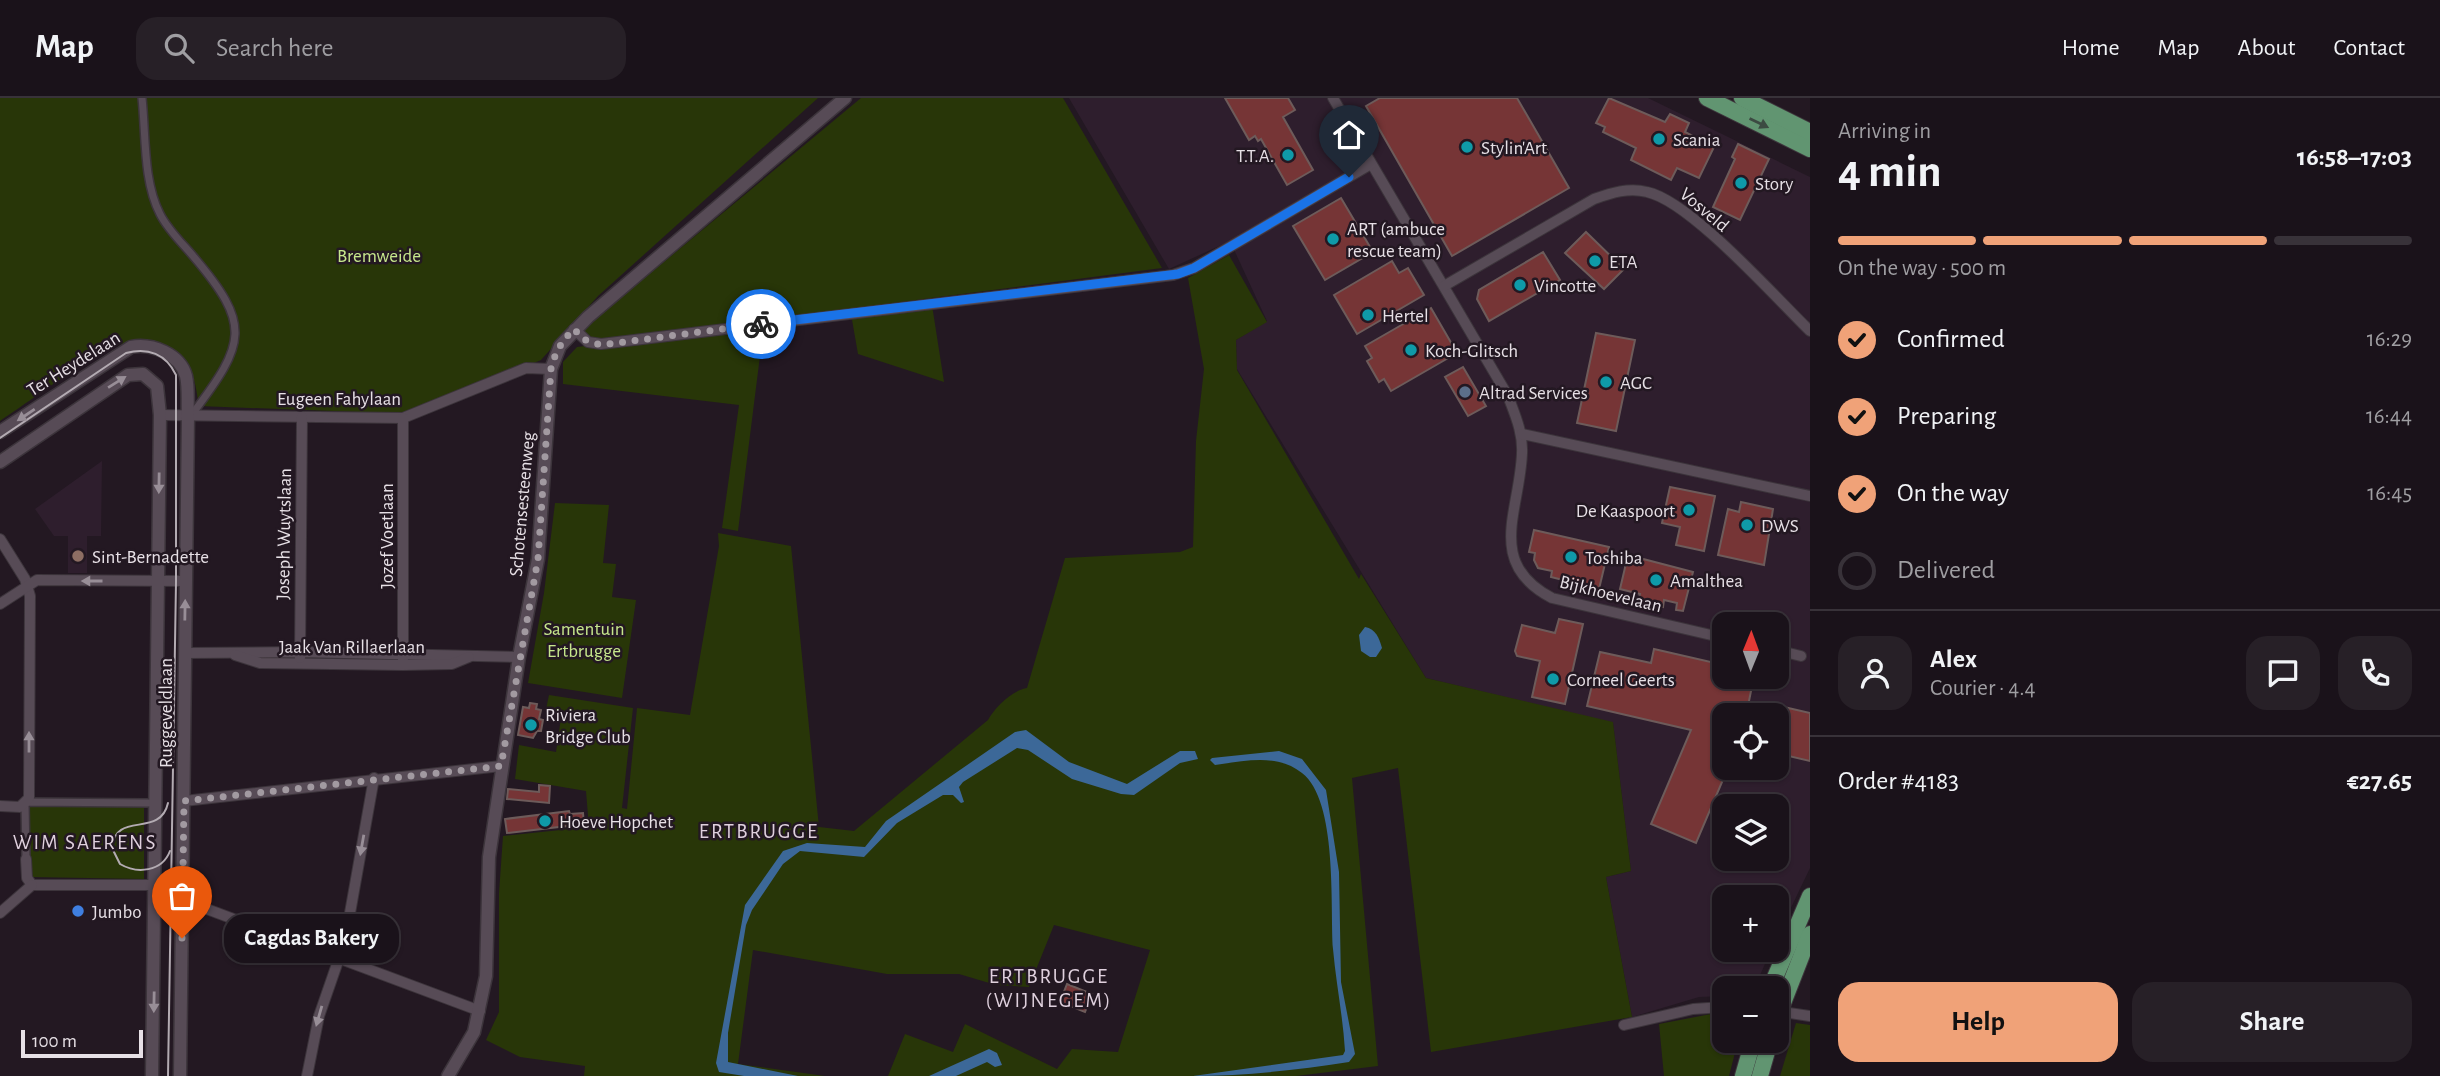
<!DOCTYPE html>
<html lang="en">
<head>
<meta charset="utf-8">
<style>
  body { margin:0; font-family:"Alegreya Sans",sans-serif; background:#272027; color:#f1f3f6; height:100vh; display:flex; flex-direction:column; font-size:26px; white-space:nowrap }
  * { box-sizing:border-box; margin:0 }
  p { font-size:23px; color:#9f9ea2 }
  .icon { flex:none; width:38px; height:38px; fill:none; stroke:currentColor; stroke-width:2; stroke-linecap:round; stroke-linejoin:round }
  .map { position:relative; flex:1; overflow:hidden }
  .drawer { display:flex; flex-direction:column; background:#1a121a; width:630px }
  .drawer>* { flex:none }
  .needle { width:46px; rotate:1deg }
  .tools { position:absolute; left:1712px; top:514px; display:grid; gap:14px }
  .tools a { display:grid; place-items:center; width:77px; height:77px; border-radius:14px; background:#1a121a; box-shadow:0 2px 5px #0004,0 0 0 2px #383239; font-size:35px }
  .scale { position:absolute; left:21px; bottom:18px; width:122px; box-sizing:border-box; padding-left:7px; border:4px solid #e7e0e6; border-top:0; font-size:19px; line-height:24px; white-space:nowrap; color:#e7e0e6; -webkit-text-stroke:5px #231822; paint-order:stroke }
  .pin { position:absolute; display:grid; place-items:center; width:60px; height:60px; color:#fff; margin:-72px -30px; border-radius:50% 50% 50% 0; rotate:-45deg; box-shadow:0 0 7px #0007 }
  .pin .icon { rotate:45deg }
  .courier { position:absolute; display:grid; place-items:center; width:70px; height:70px; margin:-35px; border:5px solid #1a73e8; border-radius:50%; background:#fff; color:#222; box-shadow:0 2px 9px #0007 }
  .bubble { position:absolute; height:49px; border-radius:21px; background:#1a121a; box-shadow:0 2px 5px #0004,0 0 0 2px #383239; font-size:23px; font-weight:600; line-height:49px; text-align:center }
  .summary em { font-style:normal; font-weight:600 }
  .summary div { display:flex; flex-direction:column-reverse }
  .summary { display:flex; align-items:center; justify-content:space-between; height:119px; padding:0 28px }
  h1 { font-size:46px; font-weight:600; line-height:52px }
  .bar { display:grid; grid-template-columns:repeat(4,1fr); gap:10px 7px; align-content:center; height:84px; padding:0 28px }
  .bar i { height:9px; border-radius:5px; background:#383239 }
  .bar .selected { background:#f0a278 }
  .bar p { grid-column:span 4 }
  .line { display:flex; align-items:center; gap:18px; padding:0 28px; border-top:2px solid #383239 }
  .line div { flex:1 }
  .round { display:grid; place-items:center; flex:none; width:74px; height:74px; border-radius:21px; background:#272027 }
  ol { padding:0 28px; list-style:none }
  li { display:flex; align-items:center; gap:21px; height:77px }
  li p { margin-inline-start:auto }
  li .icon { padding:7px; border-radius:50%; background:#f0a278; color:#111; stroke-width:4 }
  li:last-child { color:#9f9ea2 }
  li i { width:38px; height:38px; border:4px solid #383239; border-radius:50% }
  .action { display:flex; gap:14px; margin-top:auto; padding:14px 28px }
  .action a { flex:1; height:80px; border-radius:21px; background:#f0a278; color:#111; font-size:28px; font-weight:600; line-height:80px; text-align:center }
  .action a+a { background:#272027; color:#f1f3f6 }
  header { display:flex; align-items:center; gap:42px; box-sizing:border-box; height:98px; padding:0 35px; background:#1a121a; border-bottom:2px solid #383239 }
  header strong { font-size:33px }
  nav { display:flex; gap:38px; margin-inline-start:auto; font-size:24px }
  .search { width:490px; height:63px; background:#272027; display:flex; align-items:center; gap:18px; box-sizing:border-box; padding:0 24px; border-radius:21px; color:#9f9ea2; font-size:26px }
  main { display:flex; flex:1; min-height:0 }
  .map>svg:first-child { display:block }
  .built { fill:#2e1e2d; fill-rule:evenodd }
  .green { fill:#283608 }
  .water { fill:#3c6898 }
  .building { fill:#763536; stroke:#6d5b5a; stroke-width:2 }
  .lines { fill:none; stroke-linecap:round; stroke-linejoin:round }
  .pedestrian-casing { stroke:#3c343b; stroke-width:10 }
  .minor-casing { stroke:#3c343b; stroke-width:12 }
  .tertiary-casing { stroke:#3c343b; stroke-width:15 }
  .primary-casing { stroke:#3c343b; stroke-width:18 }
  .pedestrian { stroke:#574b56; stroke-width:7 }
  .minor { stroke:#574b56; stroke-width:10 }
  .tertiary { stroke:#574b56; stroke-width:12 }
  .primary { stroke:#619571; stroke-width:16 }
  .tram { stroke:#b3abb2; stroke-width:2 }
  .oneway { fill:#3c4a42 }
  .oneway2 { fill:#988e97 }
  .done { stroke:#a29aa1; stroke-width:7; stroke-dasharray:0 12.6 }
  .route { stroke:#1a73e8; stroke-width:9 }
  .culture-dot { fill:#0f9aa8; stroke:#231822; stroke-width:2.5 }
  .service-dot { fill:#5c6f8a; stroke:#231822; stroke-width:2.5 }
  .education-dot { fill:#8d6e63; stroke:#231822; stroke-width:2.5 }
  .shop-dot { fill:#3f7fe0; stroke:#231822; stroke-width:2.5 }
  .labels { text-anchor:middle; stroke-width:5; stroke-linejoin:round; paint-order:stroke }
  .poi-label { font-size:19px; fill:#e7e0e6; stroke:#231822; text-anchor:start }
  .street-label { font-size:19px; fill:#e7e0e6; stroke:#231822 }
  .park-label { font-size:19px; fill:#c6e78c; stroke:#231822 }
  .neighbourhood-label { font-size:21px; letter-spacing:2px; fill:#dfd0dd; stroke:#231822 }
</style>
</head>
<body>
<header>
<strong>Map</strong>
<div class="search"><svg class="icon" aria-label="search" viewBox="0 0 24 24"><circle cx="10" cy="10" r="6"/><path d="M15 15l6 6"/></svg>Search here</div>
<nav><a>Home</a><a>Map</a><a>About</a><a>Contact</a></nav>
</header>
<main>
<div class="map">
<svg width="1810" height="978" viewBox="0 0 1810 978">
  <rect width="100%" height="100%" fill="#231822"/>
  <g class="built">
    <path d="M1069 0H1648L1810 79V770L1776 841V800H1724V852H1771L1754 891H1724V898L1699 899 1632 919 1606 779 1631 773 1613 625 1426 580 1237 271 1236 242 1267 223 1230 143 1169 171ZM1724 527H1776V579H1724ZM1724 618H1776V670H1724ZM1724 709H1776V761H1724Z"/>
    <polygon points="102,363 101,438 87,438 87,475 68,475 68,438 54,438 35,411"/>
  </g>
  <g class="green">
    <path d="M0 0H818L598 198 541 262 412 316 199 308C197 297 196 286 192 276 185 252 156 238 132 243 100 249 31 303 0 323Z"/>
    <polygon points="861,0 1063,0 1162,170 600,243 586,239 584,233 588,227"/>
    <path d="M1229 157 1267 224 1236 242 1237 272 1359 481 1361 476 1426 580 1613 624 1631 773 1606 779 1632 919 1431 954 1398 670 1352 680 1378 968 1296 978H888L905 936 953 954 965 926 1057 971 1072 951 1118 954 1150 852 1054 827 1029 889 996 887 959 876H887L753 852 738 966 825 978H584L585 968 520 959 486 942 499 914V795L503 738 589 729 586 693 515 681 519 647 556 654 561 620 545 616 549 597 633 610 622 710 627 711 637 610 690 617 719 448 718 435 791 448 819 729 854 733 988 622C995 609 1013 592 1027 590L1065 460 1180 454 1193 449 1196 343 1204 271 1188 180Z"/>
    <polygon points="932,207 944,284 858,256 851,216"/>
    <polygon points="764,226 738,433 722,430 739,307 563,286 563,264 577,249"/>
    <polygon points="555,405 609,407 603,465 616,466 612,499 636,502 622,600 528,585 544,495"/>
    <polygon points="30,707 144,707 144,781 30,779"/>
    <polygon points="1711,916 1724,917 1724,943 1738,943 1729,978 1664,978 1659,926"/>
    <polygon points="1796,925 1810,927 1810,978 1780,978"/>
  </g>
  <g class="water">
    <path d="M1365 529C1376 531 1379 540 1382 550L1376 559H1370L1361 553 1359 537Z"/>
    <polygon points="1026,632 1069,664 1127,686 1180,653 1195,653 1198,661 1180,665 1134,697 1121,696 1072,681 1028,652 1017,650 963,684 959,689 964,704 961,705 953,697 943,697 897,725 864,759 800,753 783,766 752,812 746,827 728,935 728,964 798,978 744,978 719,974 716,965 745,807 783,753 807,745 865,749 886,723 1015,634"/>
    <path d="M1279 653 1302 661 1326 692 1339 774 1341 884 1355 956 1349 964C1296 972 1246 978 1193 978L1343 957 1345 953C1343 919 1336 885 1333 851 1330 808 1338 703 1302 675 1277 655 1245 663 1215 667L1210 662 1212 660Z"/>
    <polygon points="989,951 997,955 1002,967 995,969 987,964 956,978 929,978"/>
  </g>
  <g class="building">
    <polygon points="1225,0 1288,0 1295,12 1283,19 1313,72 1287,87 1261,41 1258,43 1255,38 1249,42"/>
    <polygon points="1380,0 1517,0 1569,90 1452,158 1366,8"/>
    <polygon points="1609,0 1665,24 1670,16 1689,25 1685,34 1714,49 1699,80 1677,70 1671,82 1631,62 1636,50 1603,34 1605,29 1596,25"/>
    <polygon points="1738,46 1769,61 1740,122 1713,109 1735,61 1732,59"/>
    <polygon points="1341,100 1373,154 1325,182 1293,128"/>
    <polygon points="1586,134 1624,171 1604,191 1565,155"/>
    <polygon points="1543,154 1560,182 1489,223 1477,201 1479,192"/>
    <polygon points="1392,163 1399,175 1408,170 1424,197 1357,236 1334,197"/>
    <polygon points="1431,210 1457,255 1391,293 1384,281 1379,284 1367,263 1372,260 1365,248"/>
    <polygon points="1596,235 1635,242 1616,333 1577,325"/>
    <polygon points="1463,269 1486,308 1468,318 1445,279"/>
    <polygon points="1670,389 1715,398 1704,453 1676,447 1680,429 1662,425"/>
    <polygon points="1741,404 1773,411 1764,467 1718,457 1728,411 1739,414"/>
    <polygon points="1534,432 1609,449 1599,491 1551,479 1552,473 1538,470 1534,462 1535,455 1529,454"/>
    <polygon points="1628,457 1693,474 1683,513 1676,512 1677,505 1664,502 1663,509 1638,503 1640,496 1620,491"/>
    <polygon points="1559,521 1583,526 1565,606 1532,599 1540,563 1517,558 1515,553 1522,527 1555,535"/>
    <polygon points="1654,551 1724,567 1726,583 1752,588 1746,618 1724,618 1724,670 1728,670 1696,745 1651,726 1691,632 1587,608 1600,554 1651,565"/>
    <polygon points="530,605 537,606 536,611 541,612 539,621 543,622 541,633 537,633 533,640 518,637 523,609 529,610"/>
    <polygon points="1784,609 1810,615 1810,663 1776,655"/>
    <polygon points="539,687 550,688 549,705 507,701 508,691 539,694"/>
    <polygon points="569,713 570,716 583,715 584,726 507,735 505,721"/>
    <polygon points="1067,886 1092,896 1085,914 1060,904"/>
  </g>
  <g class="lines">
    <g class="pedestrian-casing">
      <g id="pedestrian">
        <path d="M142 0C146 37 143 83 160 116 168 132 182 145 193 158 252 227 246 245 193 315"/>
        <polyline points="26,761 25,704 148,705"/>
      </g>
    </g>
    <g class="minor-casing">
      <g id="minor">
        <path d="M1333 0 1508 298C1515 317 1523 334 1522 355 1520 413 1485 465 1552 500L1724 540"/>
        <path d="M1444 188 1594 101C1611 95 1629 89 1647 94 1690 103 1775 199 1810 233"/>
        <polyline points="574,231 588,244 601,246 1173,177 1194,170 1371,66"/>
        <polyline points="160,317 403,320 526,270 551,271"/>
        <polyline points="403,320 403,561"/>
        <polyline points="1522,336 1810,398"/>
        <polyline points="0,441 25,481 30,498 29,700 20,709 0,708"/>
        <polyline points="0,506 37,482 185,483"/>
        <polyline points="1776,552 1801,558"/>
        <polyline points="185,555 300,554 519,559"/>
        <polyline points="235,557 260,565 403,567 452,566 469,559"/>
        <polyline points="300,560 302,319"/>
        <polyline points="184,703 501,668"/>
        <polyline points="26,761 27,780 32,787"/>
        <polyline points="32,787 156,787 188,804 480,913"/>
        <polyline points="0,815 32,787"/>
        <polyline points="1776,913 1810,918"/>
        <polyline points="1624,927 1693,911 1724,909"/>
        <polyline points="307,978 319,918 345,843 374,680"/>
      </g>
    </g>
    <g class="tertiary-casing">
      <g id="tertiary">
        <path d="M0 334 131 249C152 245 180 256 186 278 189 291 187 306 188 318L180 978"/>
        <polyline points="0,364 128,277 143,276 157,288 160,317 152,978"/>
        <polyline points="448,978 474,934 486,878 489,759 519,559 538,461 551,271 560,248 588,219 845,0"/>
      </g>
    </g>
    <g class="primary-casing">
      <g id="primary">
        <polyline points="1707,0 1810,51"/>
        <polyline points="1742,0 1810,34"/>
        <polyline points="1770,891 1810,798"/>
        <polyline points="1776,923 1810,836"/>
        <polyline points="1743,978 1753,943"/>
        <polyline points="1760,978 1770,943"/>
      </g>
    </g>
    <use href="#pedestrian" class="pedestrian"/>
    <use href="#minor" class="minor"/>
    <use href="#tertiary" class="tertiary"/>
    <use href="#primary" class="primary"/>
    <g class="tram">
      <path d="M0 340 126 255C148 249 166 256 176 277V484L168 978"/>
      <path d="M168 705C160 741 115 712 112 750L120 766C137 776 162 774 170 753"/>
    </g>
  </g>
  <defs><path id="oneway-solid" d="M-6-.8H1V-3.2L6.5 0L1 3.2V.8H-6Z" transform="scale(1.75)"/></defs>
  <use class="oneway" href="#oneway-solid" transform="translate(1759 25) rotate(26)"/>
  <g class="oneway2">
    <use href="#oneway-solid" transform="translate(117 284) rotate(-32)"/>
    <use href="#oneway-solid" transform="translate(26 317) rotate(146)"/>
    <use href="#oneway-solid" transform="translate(159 385) rotate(91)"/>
    <use href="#oneway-solid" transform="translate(92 483) rotate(-180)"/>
    <use href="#oneway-solid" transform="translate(185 512) rotate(-89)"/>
    <use href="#oneway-solid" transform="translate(29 644) rotate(-90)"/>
    <use href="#oneway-solid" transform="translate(362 747) rotate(100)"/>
    <use href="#oneway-solid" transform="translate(154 904) rotate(91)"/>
    <use href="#oneway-solid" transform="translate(319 918) rotate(106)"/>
  </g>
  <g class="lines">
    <path class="done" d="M182 840 184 703 501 668 538 461 551 271C555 254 562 243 574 231L583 241 601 247 761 226"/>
    <polyline class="route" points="761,226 1178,176 1194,170 1349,79"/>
  </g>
  <g class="culture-dot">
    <circle cx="1659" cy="41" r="7"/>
    <circle cx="1467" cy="49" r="7"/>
    <circle cx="1288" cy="57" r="7"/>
    <circle cx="1741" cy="85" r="7"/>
    <circle cx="1333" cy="141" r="7"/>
    <circle cx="1595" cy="163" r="7"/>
    <circle cx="1520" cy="187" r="7"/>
    <circle cx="1368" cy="217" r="7"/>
    <circle cx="1411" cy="252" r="7"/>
    <circle cx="1606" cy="284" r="7"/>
    <circle cx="1689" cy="412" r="7"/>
    <circle cx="1747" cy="427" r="7"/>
    <circle cx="1571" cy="459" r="7"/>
    <circle cx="1656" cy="482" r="7"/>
    <circle cx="1553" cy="581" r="7"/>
    <circle cx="531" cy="627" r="7"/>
    <circle cx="545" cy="723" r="7"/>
  </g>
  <circle class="service-dot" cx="1465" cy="294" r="7"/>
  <circle class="education-dot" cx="78" cy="458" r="7"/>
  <circle class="shop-dot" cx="78" cy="813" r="7"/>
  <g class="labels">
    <g class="poi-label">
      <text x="1673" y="48">Scania</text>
      <text x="1481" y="56">Stylin'Art</text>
      <text x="1274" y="64" text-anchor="end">T.T.A.</text>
      <text x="1755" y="92">Story</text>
      <text x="1347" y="137">ART (ambuce<tspan x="1347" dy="22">rescue team)</tspan></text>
      <text x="1609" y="170">ETA</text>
      <text x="1534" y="194">Vincotte</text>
      <text x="1382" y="224">Hertel</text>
      <text x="1425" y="259">Koch-Glitsch</text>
      <text x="1620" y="291">AGC</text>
      <text x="1479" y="301">Altrad Services</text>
      <text x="1675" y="419" text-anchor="end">De Kaaspoort</text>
      <text x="1761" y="434">DWS</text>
      <text x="92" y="465">Sint-Bernadette</text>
      <text x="1585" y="466">Toshiba</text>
      <text x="1670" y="489">Amalthea</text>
      <text x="1567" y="588">Corneel Geerts</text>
      <text x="545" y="623">Riviera<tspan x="545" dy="22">Bridge Club</tspan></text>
      <text x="559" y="730">Hoeve Hopchet</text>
      <text x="92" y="820">Jumbo</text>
    </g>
    <g class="street-label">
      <text transform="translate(1705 111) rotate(40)" y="7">Vosveld</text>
      <text transform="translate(73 265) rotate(-32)" y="7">Ter Heydelaan</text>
      <text x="339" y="307">Eugeen Fahylaan</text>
      <text transform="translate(521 406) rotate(-85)" y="7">Schotensesteenweg</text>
      <text transform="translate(283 436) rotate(-89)" y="7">Joseph Wuytslaan</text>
      <text transform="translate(386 438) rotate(-90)" y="7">Jozef Voetlaan</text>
      <text transform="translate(1611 495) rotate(14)" y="7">Bijkhoevelaan</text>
      <text x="352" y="555">Jaak Van Rillaerlaan</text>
      <text transform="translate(165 615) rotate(-90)" y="7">Ruggeveldlaan</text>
    </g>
    <g class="park-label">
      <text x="379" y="164">Bremweide</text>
      <text x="584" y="537">Samentuin<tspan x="584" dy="22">Ertbrugge</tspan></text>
    </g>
    <g class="neighbourhood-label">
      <text x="759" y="740">ERTBRUGGE</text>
      <text x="85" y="751">WIM SAERENS</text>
      <text x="1049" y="885">ERTBRUGGE<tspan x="1049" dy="24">(WIJNEGEM)</tspan></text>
    </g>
  </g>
</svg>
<div class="tools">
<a><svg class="needle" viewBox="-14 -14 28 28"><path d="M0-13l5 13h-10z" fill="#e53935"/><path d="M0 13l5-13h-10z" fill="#9f9ea2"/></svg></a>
<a><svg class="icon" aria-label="locate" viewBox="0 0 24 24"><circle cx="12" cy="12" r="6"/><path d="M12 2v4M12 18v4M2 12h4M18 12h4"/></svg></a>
<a><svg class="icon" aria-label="layers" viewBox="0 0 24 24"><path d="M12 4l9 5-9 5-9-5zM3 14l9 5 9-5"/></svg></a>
<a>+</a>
<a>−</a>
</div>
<div class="scale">100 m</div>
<div class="pin" style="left:182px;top:840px;background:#ea580c"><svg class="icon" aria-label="bag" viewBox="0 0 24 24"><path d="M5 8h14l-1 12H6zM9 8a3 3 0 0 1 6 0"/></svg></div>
<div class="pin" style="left:1349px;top:79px;background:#1f2937"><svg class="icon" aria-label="home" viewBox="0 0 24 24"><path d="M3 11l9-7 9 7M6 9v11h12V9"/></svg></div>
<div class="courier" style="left:761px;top:226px"><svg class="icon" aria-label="bike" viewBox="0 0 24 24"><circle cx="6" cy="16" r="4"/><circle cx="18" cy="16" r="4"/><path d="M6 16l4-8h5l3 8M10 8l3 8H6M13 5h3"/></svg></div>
<div class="bubble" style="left:224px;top:816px;width:175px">Cagdas Bakery</div>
</div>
<section class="drawer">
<div class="summary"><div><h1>4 min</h1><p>Arriving in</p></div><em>16:58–17:03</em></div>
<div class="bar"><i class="selected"></i><i class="selected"></i><i class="selected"></i><i></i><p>On the way · 500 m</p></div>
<ol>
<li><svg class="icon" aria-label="check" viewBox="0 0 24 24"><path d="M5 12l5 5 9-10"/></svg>Confirmed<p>16:29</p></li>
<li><svg class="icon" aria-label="check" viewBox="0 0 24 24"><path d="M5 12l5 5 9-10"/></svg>Preparing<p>16:44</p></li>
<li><svg class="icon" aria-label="check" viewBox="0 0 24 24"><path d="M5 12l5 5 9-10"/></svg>On the way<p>16:45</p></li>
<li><i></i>Delivered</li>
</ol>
<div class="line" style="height:126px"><a class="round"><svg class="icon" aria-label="person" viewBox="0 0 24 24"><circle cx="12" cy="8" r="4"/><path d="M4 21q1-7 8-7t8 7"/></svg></a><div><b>Alex</b><p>Courier · 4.4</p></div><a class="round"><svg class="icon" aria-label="chat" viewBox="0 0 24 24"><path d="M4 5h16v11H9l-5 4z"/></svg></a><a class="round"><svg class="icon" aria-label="phone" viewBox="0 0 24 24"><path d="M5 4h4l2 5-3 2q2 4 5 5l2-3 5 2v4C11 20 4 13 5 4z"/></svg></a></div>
<div class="line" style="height:91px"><div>Order #4183</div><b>€27.65</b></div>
<div class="action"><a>Help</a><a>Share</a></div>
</section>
</main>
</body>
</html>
